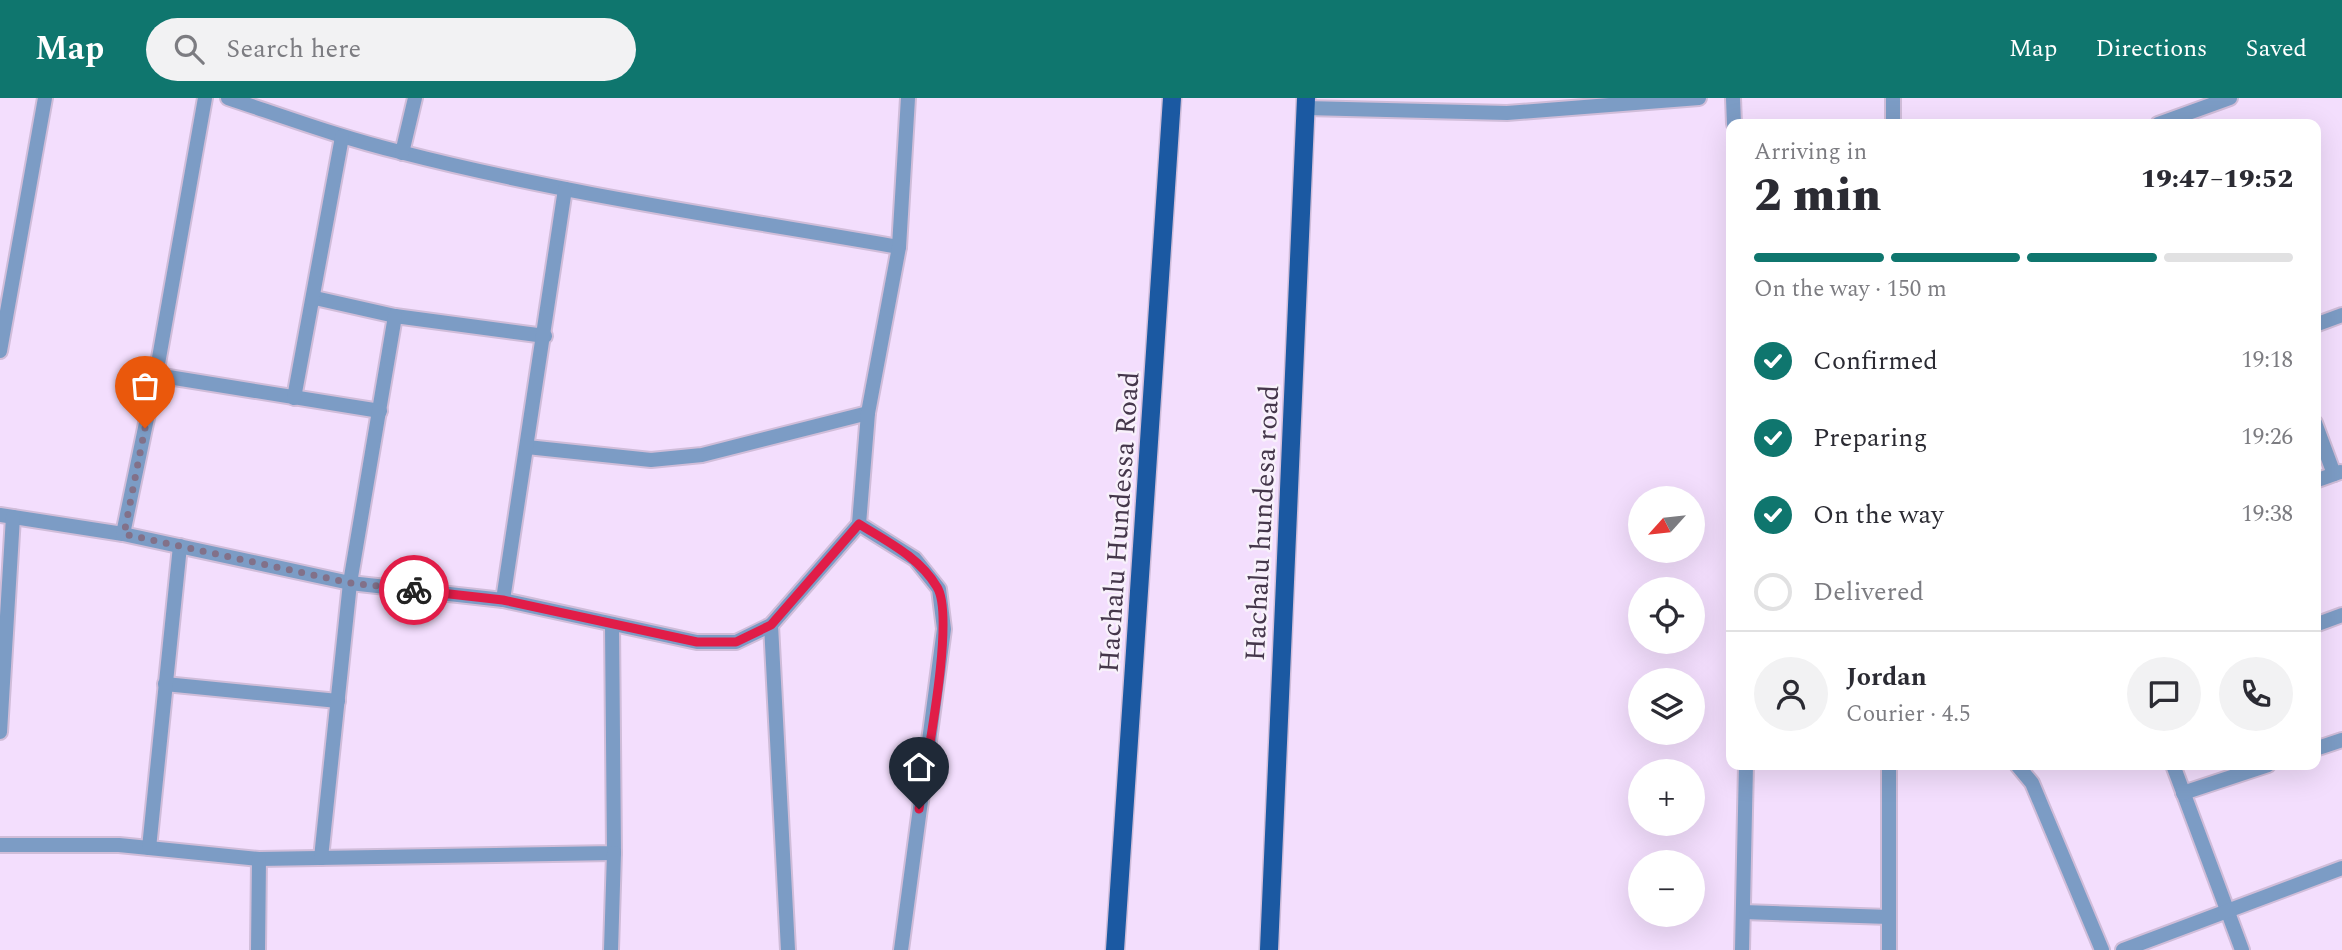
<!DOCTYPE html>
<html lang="en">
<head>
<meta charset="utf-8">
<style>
  body { margin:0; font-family:Spectral,serif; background:#f2f2f3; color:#2b2b33; height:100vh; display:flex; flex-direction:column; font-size:26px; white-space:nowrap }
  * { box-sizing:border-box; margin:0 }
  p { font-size:23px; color:#7c7c81 }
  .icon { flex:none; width:38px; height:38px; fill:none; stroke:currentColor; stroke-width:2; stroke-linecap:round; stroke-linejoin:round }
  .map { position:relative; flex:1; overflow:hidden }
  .panel { position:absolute; left:1726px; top:21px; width:595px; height:651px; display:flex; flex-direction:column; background:#fff; border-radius:14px; box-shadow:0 7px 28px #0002 }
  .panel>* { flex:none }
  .needle { width:46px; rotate:243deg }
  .fabs { position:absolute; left:1628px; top:388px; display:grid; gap:14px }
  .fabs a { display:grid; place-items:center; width:77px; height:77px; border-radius:50%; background:#fff; box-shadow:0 7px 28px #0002; font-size:35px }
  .pin { position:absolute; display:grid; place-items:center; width:60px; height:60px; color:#fff; margin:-72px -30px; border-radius:50% 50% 50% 0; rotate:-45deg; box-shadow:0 0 7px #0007 }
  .pin .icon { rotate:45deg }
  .courier { position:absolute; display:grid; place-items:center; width:70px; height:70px; margin:-35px; border:5px solid #e11d48; border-radius:50%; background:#fff; color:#222; box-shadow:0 2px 9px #0007 }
  .headline em { font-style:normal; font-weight:800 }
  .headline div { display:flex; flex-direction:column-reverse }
  .headline { display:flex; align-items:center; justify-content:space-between; height:119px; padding:0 28px }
  h1 { font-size:46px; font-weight:800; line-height:52px }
  .bar { display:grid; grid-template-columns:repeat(4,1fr); gap:10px 7px; align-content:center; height:84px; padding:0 28px }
  .bar i { height:9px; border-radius:5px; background:#e1e1e2 }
  .bar .selected { background:#0f766e }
  .bar p { grid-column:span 4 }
  .line { display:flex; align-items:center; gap:18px; padding:0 28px; border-top:2px solid #e1e1e2 }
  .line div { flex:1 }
  .round { display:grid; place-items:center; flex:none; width:74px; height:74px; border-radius:37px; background:#f2f2f3 }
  ol { padding:0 28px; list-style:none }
  li { display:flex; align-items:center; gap:21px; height:77px }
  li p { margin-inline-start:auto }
  li .icon { padding:7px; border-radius:50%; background:#0f766e; color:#fff; stroke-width:4 }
  li:last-child { color:#7c7c81 }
  li i { width:38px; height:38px; border:4px solid #e1e1e2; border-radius:50% }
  header { display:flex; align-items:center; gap:42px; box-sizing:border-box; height:98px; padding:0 35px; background:#0f766e; color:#fff }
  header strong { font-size:33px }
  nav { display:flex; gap:38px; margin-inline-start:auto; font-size:24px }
  .search { width:490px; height:63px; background:#f2f2f3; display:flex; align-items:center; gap:18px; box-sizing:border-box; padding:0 24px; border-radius:38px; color:#7c7c81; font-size:26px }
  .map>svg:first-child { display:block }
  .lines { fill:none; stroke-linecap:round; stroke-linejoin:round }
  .minor-casing { stroke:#d0bdd9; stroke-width:18 }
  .primary-casing { stroke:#d0bdd9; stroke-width:21 }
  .minor { stroke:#7c9cc5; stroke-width:14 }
  .primary { stroke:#1b59a2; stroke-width:18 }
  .done { stroke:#827189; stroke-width:7; stroke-dasharray:0 12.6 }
  .route { stroke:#e11d48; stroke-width:9 }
  .labels { text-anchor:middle; stroke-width:5; stroke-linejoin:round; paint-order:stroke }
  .street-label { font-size:28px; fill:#45374b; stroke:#f8f1fb }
</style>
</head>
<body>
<header>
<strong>Map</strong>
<div class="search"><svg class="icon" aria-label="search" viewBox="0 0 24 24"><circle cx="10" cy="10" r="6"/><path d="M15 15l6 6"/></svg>Search here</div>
<nav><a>Map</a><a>Directions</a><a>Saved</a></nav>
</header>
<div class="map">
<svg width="2342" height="852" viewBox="0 0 2342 852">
  <rect width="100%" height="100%" fill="#f3defd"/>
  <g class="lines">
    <g class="minor-casing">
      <g id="minor">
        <path d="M228 0C285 19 342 40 400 54 563 96 732 120 899 149"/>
        <polyline points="1733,0 1734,26"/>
        <polyline points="1306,10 1507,15 1699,0"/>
        <polyline points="1893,26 1893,0"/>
        <polyline points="2158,26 2230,0"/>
        <polyline points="402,55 415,0"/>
        <polyline points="315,200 395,218 545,238"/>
        <polyline points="2315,227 2342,217"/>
        <polyline points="0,253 45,0"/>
        <polyline points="156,277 380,313"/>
        <polyline points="294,300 342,39"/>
        <polyline points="2315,325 2334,376"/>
        <polyline points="527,349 651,362 702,357 868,315"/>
        <polyline points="2315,383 2340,374"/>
        <polyline points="0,417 123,436 350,485 503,502 697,544 736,544 771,527 859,426"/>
        <polyline points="123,436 156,277 205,0"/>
        <polyline points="503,502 565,91"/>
        <polyline points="771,527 788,852"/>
        <polyline points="2315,527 2342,517"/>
        <polyline points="165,586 338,603"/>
        <polyline points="0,634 13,419"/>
        <polyline points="2315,651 2342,642"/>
        <polyline points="2017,667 2032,685 2102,852"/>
        <polyline points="2173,667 2242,852"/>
        <polyline points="2183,695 2268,667"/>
        <polyline points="0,747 119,747 259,761 614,755 612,526"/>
        <polyline points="149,750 180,448"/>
        <polyline points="321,760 350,485 395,218"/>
        <polyline points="1743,814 1889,819"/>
        <polyline points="258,852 259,761"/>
        <polyline points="611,852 614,755"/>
        <polyline points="901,852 944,531 939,491 915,461 859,426 868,315 899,149 908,0"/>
        <polyline points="1742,852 1746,667"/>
        <polyline points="1889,852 1889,667"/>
        <polyline points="2123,852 2342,770"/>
      </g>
    </g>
    <g class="primary-casing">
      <g id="primary">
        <polyline points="1115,852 1172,0"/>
        <polyline points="1269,852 1306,0"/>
      </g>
    </g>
    <use href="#minor" class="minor"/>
    <use href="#primary" class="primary"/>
  </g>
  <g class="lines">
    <polyline class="done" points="145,330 124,436 350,485 414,492"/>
    <path class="route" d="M414 492 503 502 697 544H736L771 527 859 426C888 444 919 459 937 489 956 519 925 670 919 711"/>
  </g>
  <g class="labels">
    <g class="street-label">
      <text transform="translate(1118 424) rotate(-86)" y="10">Hachalu Hundessa Road</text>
      <text transform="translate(1261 425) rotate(-87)" y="10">Hachalu hundesa road</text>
    </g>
  </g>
</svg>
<div class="fabs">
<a><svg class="needle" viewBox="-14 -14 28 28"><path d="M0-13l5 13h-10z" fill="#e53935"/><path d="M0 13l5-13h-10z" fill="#7c7c81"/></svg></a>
<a><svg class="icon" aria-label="locate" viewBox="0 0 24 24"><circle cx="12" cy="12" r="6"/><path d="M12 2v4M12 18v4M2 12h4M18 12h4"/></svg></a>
<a><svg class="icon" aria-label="layers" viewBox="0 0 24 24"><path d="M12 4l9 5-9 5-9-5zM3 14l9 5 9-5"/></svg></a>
<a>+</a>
<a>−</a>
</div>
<div class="pin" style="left:145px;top:330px;background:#ea580c"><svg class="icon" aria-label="bag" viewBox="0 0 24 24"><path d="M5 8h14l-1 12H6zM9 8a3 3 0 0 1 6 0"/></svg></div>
<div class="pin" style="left:919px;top:711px;background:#1f2937"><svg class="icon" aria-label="home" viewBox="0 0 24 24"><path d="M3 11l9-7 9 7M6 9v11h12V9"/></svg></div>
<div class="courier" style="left:414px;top:492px"><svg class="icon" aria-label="bike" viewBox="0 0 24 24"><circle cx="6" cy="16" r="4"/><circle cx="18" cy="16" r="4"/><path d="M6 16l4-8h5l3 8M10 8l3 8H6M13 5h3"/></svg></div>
<section class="panel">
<div class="headline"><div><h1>2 min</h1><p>Arriving in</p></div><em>19:47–19:52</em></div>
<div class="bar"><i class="selected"></i><i class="selected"></i><i class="selected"></i><i></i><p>On the way · 150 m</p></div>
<ol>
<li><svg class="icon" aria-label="check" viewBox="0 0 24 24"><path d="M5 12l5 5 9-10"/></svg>Confirmed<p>19:18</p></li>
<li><svg class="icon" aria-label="check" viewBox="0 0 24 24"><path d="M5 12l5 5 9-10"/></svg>Preparing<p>19:26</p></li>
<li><svg class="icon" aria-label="check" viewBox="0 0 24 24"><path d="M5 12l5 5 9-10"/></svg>On the way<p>19:38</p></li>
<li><i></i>Delivered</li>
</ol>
<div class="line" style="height:126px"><a class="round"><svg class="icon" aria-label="person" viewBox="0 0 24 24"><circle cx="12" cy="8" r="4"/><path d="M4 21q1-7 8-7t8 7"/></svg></a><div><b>Jordan</b><p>Courier · 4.5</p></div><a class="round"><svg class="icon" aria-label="chat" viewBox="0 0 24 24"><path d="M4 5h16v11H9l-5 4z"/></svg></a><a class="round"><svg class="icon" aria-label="phone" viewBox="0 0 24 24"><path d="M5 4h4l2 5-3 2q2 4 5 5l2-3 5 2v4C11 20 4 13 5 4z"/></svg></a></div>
</section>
</div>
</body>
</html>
